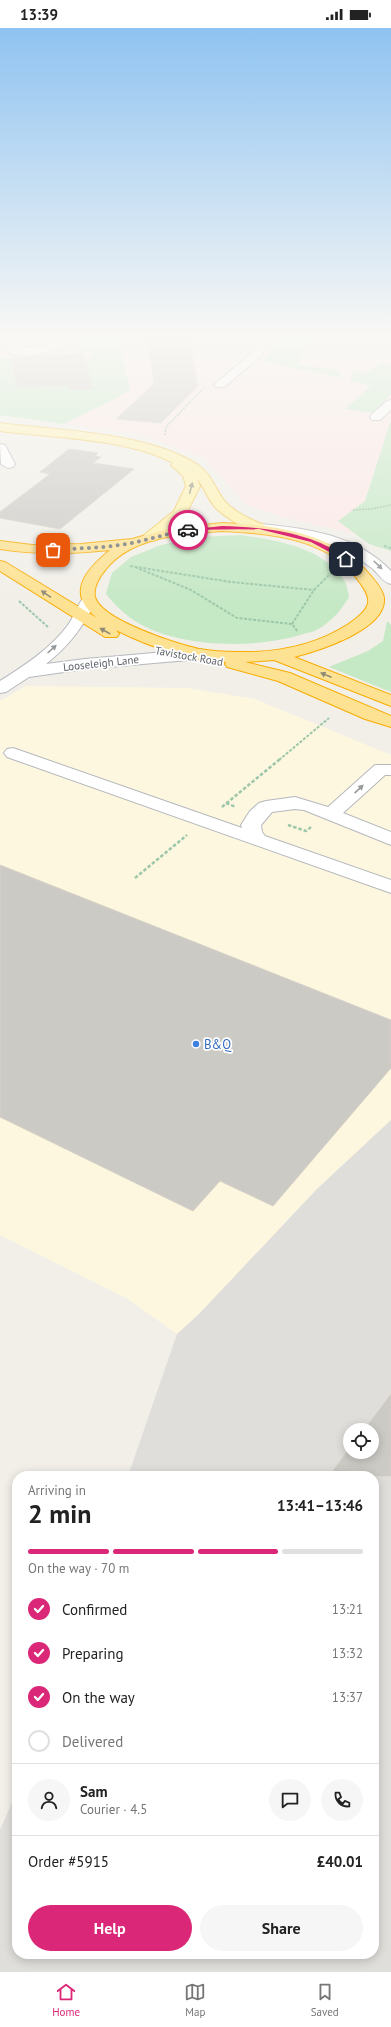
<!DOCTYPE html>
<html lang="en">
<head>
<meta charset="utf-8">
<style>
  body { margin:0; font-family:"PT Sans",sans-serif; background:#f6f6f6; color:#222; height:100vh; display:flex; flex-direction:column; font-size:15px; white-space:nowrap }
  * { box-sizing:border-box; margin:0 }
  p { font-size:13px; color:#767676 }
  .icon { flex:none; width:22px; height:22px; fill:none; stroke:currentColor; stroke-width:2; stroke-linecap:round; stroke-linejoin:round }
  .map { position:relative; flex:1; overflow:hidden }
  .side { position:absolute; left:12px; top:1443px; width:367px; height:488px; display:flex; flex-direction:column; background:#fff; border-radius:16px; box-shadow:0 2px 10px #0003 }
  .side>* { flex:none }
  .buttons { position:absolute; left:343px; top:1395px; display:grid; gap:8px }
  .buttons a { display:grid; place-items:center; width:36px; height:36px; border-radius:50%; background:#fff; box-shadow:0 2px 10px #0003; font-size:20px }
  .pin { position:absolute; display:grid; place-items:center; width:34px; height:34px; color:#fff; margin:-17px; border-radius:8px; box-shadow:0 2px 6px #0006 }
  .courier { position:absolute; display:grid; place-items:center; width:40px; height:40px; margin:-20px; border:3px solid #db2777; border-radius:50%; background:#fff; color:#222; box-shadow:0 1px 5px #0007 }
  .overview em { font-style:normal; font-weight:700 }
  .overview div { display:flex; flex-direction:column-reverse }
  .overview { display:flex; align-items:center; justify-content:space-between; height:68px; padding:0 16px }
  h1 { font-size:26px; font-weight:700; line-height:30px }
  .bar { display:grid; grid-template-columns:repeat(4,1fr); gap:6px 4px; align-content:center; height:48px; padding:0 16px }
  .bar i { height:5px; border-radius:3px; background:#e0e0e0 }
  .bar .on { background:#db2777 }
  .bar p { grid-column:span 4 }
  .line { display:flex; align-items:center; gap:10px; padding:0 16px; border-top:1px solid #e0e0e0 }
  .line div { flex:1 }
  .round { display:grid; place-items:center; flex:none; width:42px; height:42px; border-radius:21px; background:#f6f6f6 }
  ol { padding:0 16px; list-style:none }
  li { display:flex; align-items:center; gap:12px; height:44px }
  li p { margin-inline-start:auto }
  li .icon { padding:4px; border-radius:50%; background:#db2777; color:#fff; stroke-width:4 }
  li:last-child { color:#767676 }
  li i { width:22px; height:22px; border:2px solid #e0e0e0; border-radius:50% }
  .action { display:flex; gap:8px; margin-top:auto; padding:8px 16px }
  .action a { flex:1; height:46px; border-radius:24px; background:#db2777; color:#fff; font-size:16px; font-weight:700; line-height:46px; text-align:center }
  .action a+a { background:#f6f6f6; color:#222 }
  .status { display:flex; justify-content:space-between; align-items:center; height:28px; padding:0 20px; background:#fff; direction:ltr }
  .status svg { height:11px; fill:currentColor }
  .tabs { display:flex; justify-content:space-around; align-items:center; height:56px; border-top:1px solid #e0e0e0; background:#fff; font-size:11px; color:#767676 }
  .tabs a { display:grid; justify-items:center; gap:2px }
  .tabs .on { color:#db2777 }
  .map>svg:first-child { display:block }
  .commercial { fill:#fef7e0 }
  .industrial { fill:#e0deda; fill-rule:evenodd }
  .medical { fill:#fce8e6 }
  .green { fill:#c5e8c5 }
  .building { fill:#cccac5; stroke:#d6d1c6 }
  .lines { fill:none; stroke-linecap:round; stroke-linejoin:round }
  .minor-casing { stroke:#b5b8bc; stroke-width:2 }
  .major-casing { stroke:#f2c960; stroke-width:2 }
  .highway-casing { stroke:#f9ab00; stroke-width:2 }
  .path-far2 { stroke:#9cc7a9; stroke-width:1.5; stroke-dasharray:2 1; stroke-linecap:butt }
  .path-far1 { stroke:#9cc7a9; stroke-width:2; stroke-dasharray:3 1.5; stroke-linecap:butt }
  .path { stroke:#9cc7a9; stroke-width:2.5; stroke-dasharray:3.5 2; stroke-linecap:butt }
  .minor { fill:#fff; fill-rule:evenodd }
  .major { fill:#fff2af; fill-rule:evenodd }
  .highway { fill:#fde293; fill-rule:evenodd }
  .oneway { fill:#979581 }
  .oneway2 { fill:#979a9d }
  .oneway3 { fill:#8e8975 }
  .route { fill:#db2777 }
  .done { stroke:#929495; stroke-width:4; stroke-dasharray:0 7.2 }
  .shop-dot { fill:#3f7fe0; stroke:#fff; stroke-width:1.5 }
  .labels { text-anchor:middle; stroke-width:3.5; stroke-linejoin:round; paint-order:stroke }
  .far-street-label { font-size:11px; fill:#5f6368; stroke:#fff }
  .shop-label { font-size:13px; fill:#366cbe; stroke:#fff; text-anchor:start }
</style>
</head>
<body>
<div class="status"><b>13:39</b><svg viewBox="0 0 49 12"><path d="M0 12V9h3v3zM5 12V6h3v6zM10 12V3h3v9zM15 12V0h3v12zM26 1h20v11H26zM47 4h2v5h-2z"/></svg></div>
<div class="map">
<svg width="391" height="1943" viewBox="0 0 391 1943">
  <rect width="100%" height="100%" fill="#f1efe8"/>
  <polygon class="commercial" points="26,658 187,660 255,671 391,727 391,1092 317,1161 199,1286 177,1306 128,1271 0,1207 0,673"/>
  <path class="industrial" d="M391 1092V1943H0V1802L17 1763V1926H374V1448H128L177 1306 199 1286 317 1161ZM350 1402H372V1424H350Z"/>
  <polygon class="medical" points="0,307 391,307 391,515 279,488 246,476 204,430 141,407 0,387"/>
  <g class="green">
    <polygon points="79,307 118,307 130,363 64,396 0,387 0,330 11,330 17,360 68,357 70,362 90,361 84,332 94,329 93,324 78,325 74,313"/>
    <polygon points="316,307 297,337 338,342 341,346 341,350 263,333 272,322 278,309"/>
    <polygon points="381,335 391,337 391,366 373,385 345,381 371,358 350,352 354,343 366,345"/>
    <polygon points="391,392 391,523 369,516 338,493 365,473"/>
    <path d="M241 507C278 513 324 519 345 554 347 558 348 564 349 569 341 582 333 592 320 600 316 603 309 605 303 606 257 621 183 620 140 596 126 588 116 578 106 566L112 545 131 529 161 517 199 509Z"/>
    <polygon points="387,593 391,597 391,664 329,639 368,623 383,613"/>
  </g>
  <g class="building">
    <polygon points="147,307 188,307 198,358 161,395 116,391 154,356"/>
    <polygon points="83,326 94,361 70,362 68,357 17,360 11,330"/>
    <polygon points="69,421 98,425 95,428 101,429 93,435 134,441 60,501 0,490 0,484 50,446 40,444"/>
    <polygon points="0,837 391,992 391,1040 273,1178 220,1153 193,1183 0,1089"/>
    <polygon points="391,1366 391,1448 329,1448 350,1420 350,1424 372,1424 372,1402 364,1402"/>
  </g>
  <g class="lines">
    <g class="minor-casing">
      <g id="minor">
        <path d="M41 307H77C67 321 18 337 5 321L9 316ZM50 311H61L42 319 19 320Z"/>
        <polygon points="264,307 274,307 260,329 224,359 216,359 214,357 216,355 252,325"/>
        <polygon points="391,372 391,382 380,392 372,392 370,389 372,386 387,373"/>
        <polygon points="0,416 5,417 15,436 13,439 8,440 1,436"/>
        <path d="M260 496C307 500 357 507 391 543V556C383 554 379 547 373 541 364 534 355 528 345 523 316 508 285 510 255 503L253 500 255 497Z"/>
        <path d="M88 568 93 570 96 573C82 600 70 617 46 636L85 631 200 621 206 623 208 626 206 629 200 631 85 641 29 649 6 664 0 665V653C24 638 50 621 68 597 74 589 77 578 83 570Z"/>
        <polygon points="13,720 242,800 241,797 250,783 259,775 266,773 295,769 328,779 375,737 391,737 391,747 385,747 343,785 391,804 391,817 304,782 295,781 272,784 261,797 262,804 265,808 391,852 391,865 7,729 4,725 7,721"/>
      </g>
    </g>
    <g class="major-casing">
      <path id="major" d="M0 395C60 403 147 404 198 437 211 446 215 460 223 471 233 484 250 491 264 497L266 500 264 503C250 506 223 488 214 478 207 469 204 459 197 451L200 458 185 488 154 513H144L142 510 144 507 174 483 186 458 183 448 171 437 173 435C127 410 52 410 0 403Z"/>
    </g>
    <g class="highway-casing">
      <path id="highway" d="M222 495C254 496 285 499 315 510 338 518 355 529 370 547 375 553 383 561 384 570 387 602 317 623 294 629L391 667V678L274 632 245 634 290 645 391 688V699L365 691 278 653 227 639 225 636 226 634C189 632 150 619 116 602L119 606 117 609H105L0 543V533L5 534 97 590C65 565 86 542 110 522 73 526 37 527 0 521V513L32 517 81 516 132 511 168 501ZM222 503C267 505 324 510 354 547 374 571 374 579 347 597 314 618 275 625 237 624 224 624 211 623 199 621 177 616 101 592 95 569 93 559 100 548 106 541 132 508 184 506 222 503Z"/>
    </g>
    <g class="path-far2">
      <polyline points="165,407 166,399 203,361"/>
      <polyline points="353,482 372,481 391,477"/>
    </g>
    <g class="path-far1">
      <polyline points="384,518 391,520"/>
      <polyline points="130,538 231,554 314,562"/>
      <polyline points="135,539 191,562 237,590 292,596 298,604"/>
      <polyline points="19,573 49,600"/>
      <polyline points="292,596 314,562 332,544"/>
      <polyline points="279,732 329,690"/>
    </g>
    <g class="path">
      <polyline points="226,775 236,779"/>
      <polyline points="222,779 280,731"/>
      <polyline points="288,797 306,803 311,799"/>
      <polyline points="135,850 187,807"/>
    </g>
    <use href="#minor" class="minor"/>
    <use href="#major" class="major"/>
    <use href="#highway" class="highway"/>
  </g>
  <defs><path id="oneway-solid" d="M-6-.8H1V-3.2L6.5 0L1 3.2V.8H-6Z"/></defs>
  <use class="oneway" href="#oneway-solid" transform="translate(191 460) rotate(-76)"/>
  <g class="oneway2">
    <use href="#oneway-solid" transform="translate(378 537) rotate(44)"/>
    <use href="#oneway-solid" transform="translate(52 621) rotate(-42)"/>
    <use href="#oneway-solid" transform="translate(359 761) rotate(-43)"/>
  </g>
  <g class="oneway3">
    <use href="#oneway-solid" transform="translate(46 566) rotate(-146)"/>
    <use href="#oneway-solid" transform="translate(105 603) rotate(-151)"/>
    <use href="#oneway-solid" transform="translate(326 647) rotate(-158)"/>
  </g>
  <linearGradient id="sky" x2="0" y2="1"><stop stop-color="#8fc3f1"/><stop offset="0.53" stop-color="#f9f8f5"/><stop offset="1" stop-color="#f9f8f5" stop-opacity="0"/></linearGradient>
  <rect width="391" height="579" fill="url(#sky)"/>
  <path class="route" d="M222 498C264 499 313 504 348 531L344 532 311 514 259 501 186 502Z"/>
  <g class="lines">
    <path class="done" d="M53 522C81 520 110 520 137 514 154 510 170 505 188 502"/>
  </g>
  <circle class="shop-dot" cx="196" cy="1016" r="4"/>
  <g class="labels">
    <g class="far-street-label">
      <text transform="translate(189 628) rotate(10)" y="4">Tavistock Road</text>
      <text transform="translate(101 635) rotate(-6)" y="4">Looseleigh Lane</text>
    </g>
    <g class="shop-label">
      <text x="204" y="1021">B&amp;Q</text>
    </g>
  </g>
</svg>
<div class="buttons">
<a><svg class="icon" aria-label="locate" viewBox="0 0 24 24"><circle cx="12" cy="12" r="6"/><path d="M12 2v4M12 18v4M2 12h4M18 12h4"/></svg></a>
</div>
<div class="pin" style="left:53px;top:522px;background:#ea580c"><svg class="icon" aria-label="bag" viewBox="0 0 24 24"><path d="M5 8h14l-1 12H6zM9 8a3 3 0 0 1 6 0"/></svg></div>
<div class="pin" style="left:346px;top:531px;background:#1f2937"><svg class="icon" aria-label="home" viewBox="0 0 24 24"><path d="M3 11l9-7 9 7M6 9v11h12V9"/></svg></div>
<div class="courier" style="left:188px;top:502px"><svg class="icon" aria-label="car" viewBox="0 0 24 24"><path d="M5 17H2v-5l4-1 3-4h7l3 4 3 1v5h-3M9 17h6M6 11h13"/><circle cx="7" cy="17" r="2"/><circle cx="17" cy="17" r="2"/></svg></div>
<section class="side">
<div class="overview"><div><h1>2 min</h1><p>Arriving in</p></div><em>13:41–13:46</em></div>
<div class="bar"><i class="on"></i><i class="on"></i><i class="on"></i><i></i><p>On the way · 70 m</p></div>
<ol>
<li><svg class="icon" aria-label="check" viewBox="0 0 24 24"><path d="M5 12l5 5 9-10"/></svg>Confirmed<p>13:21</p></li>
<li><svg class="icon" aria-label="check" viewBox="0 0 24 24"><path d="M5 12l5 5 9-10"/></svg>Preparing<p>13:32</p></li>
<li><svg class="icon" aria-label="check" viewBox="0 0 24 24"><path d="M5 12l5 5 9-10"/></svg>On the way<p>13:37</p></li>
<li><i></i>Delivered</li>
</ol>
<div class="line" style="height:72px"><a class="round"><svg class="icon" aria-label="person" viewBox="0 0 24 24"><circle cx="12" cy="8" r="4"/><path d="M4 21q1-7 8-7t8 7"/></svg></a><div><b>Sam</b><p>Courier · 4.5</p></div><a class="round"><svg class="icon" aria-label="chat" viewBox="0 0 24 24"><path d="M4 5h16v11H9l-5 4z"/></svg></a><a class="round"><svg class="icon" aria-label="phone" viewBox="0 0 24 24"><path d="M5 4h4l2 5-3 2q2 4 5 5l2-3 5 2v4C11 20 4 13 5 4z"/></svg></a></div>
<div class="line" style="height:52px"><div>Order #5915</div><b>£40.01</b></div>
<div class="action"><a>Help</a><a>Share</a></div>
</section>
</div>
<nav class="tabs">
<a class="on"><svg class="icon" aria-label="home" viewBox="0 0 24 24"><path d="M3 11l9-7 9 7M6 9v11h12V9"/></svg>Home</a>
<a><svg class="icon" aria-label="map" viewBox="0 0 24 24"><path d="M3 6l6-2 6 2 6-2v14l-6 2-6-2-6 2zM9 4v14M15 6v14"/></svg>Map</a>
<a><svg class="icon" aria-label="saved" viewBox="0 0 24 24"><path d="M7 4h10v16l-5-4-5 4z"/></svg>Saved</a>
</nav>
</body>
</html>
